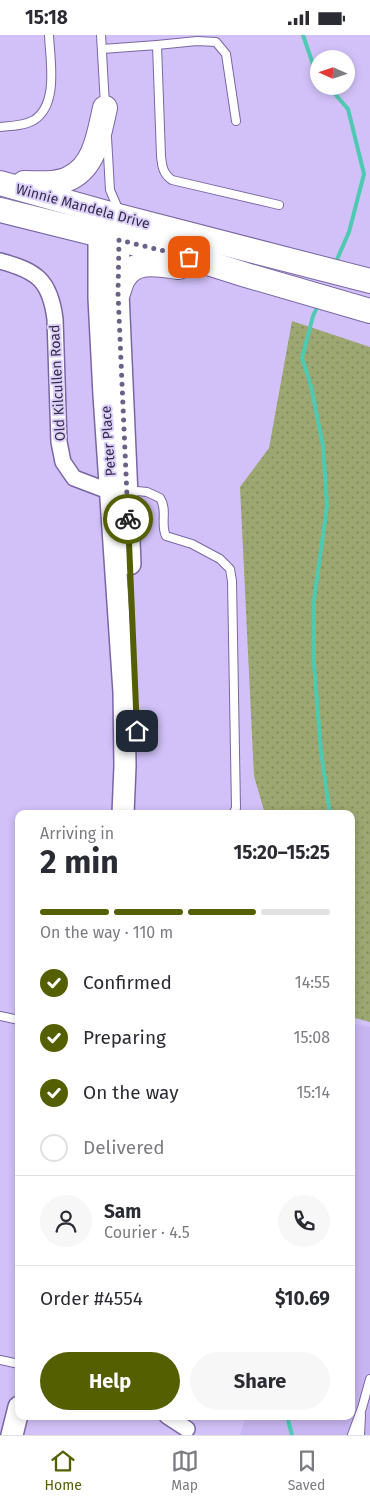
<!DOCTYPE html>
<html lang="en">
<head>
<meta charset="utf-8">
<style>
  body { margin:0; font-family:"Fira Sans",sans-serif; background:#f7f7f7; color:#2b2b33; height:100vh; display:flex; flex-direction:column; font-size:19px; white-space:nowrap }
  * { box-sizing:border-box; margin:0 }
  p { font-size:16px; color:#7c7c81 }
  .icon { flex:none; width:28px; height:28px; fill:none; stroke:currentColor; stroke-width:2; stroke-linecap:round; stroke-linejoin:round }
  .map { position:relative; flex:1; overflow:hidden }
  .details { position:absolute; left:15px; top:775px; width:340px; height:610px; display:flex; flex-direction:column; background:#fff; border-radius:10px; box-shadow:0 2px 8px #0003 }
  .details>* { flex:none }
  .needle { width:32px; rotate:273deg }
  .buttons { position:absolute; left:310px; top:15px; display:grid; gap:10px }
  .buttons a { display:grid; place-items:center; width:45px; height:45px; border-radius:50%; background:#fff; box-shadow:0 2px 8px #0003; font-size:25px }
  .pin { position:absolute; display:grid; place-items:center; width:42px; height:42px; color:#fff; margin:-21px; border-radius:10px; box-shadow:0 2px 8px #0006 }
  .courier { position:absolute; display:grid; place-items:center; width:50px; height:50px; margin:-25px; border:4px solid #535f00; border-radius:50%; background:#fff; color:#222; box-shadow:0 1px 6px #0007 }
  .summary em { font-style:normal; font-weight:700 }
  .summary div { display:flex; flex-direction:column-reverse }
  .summary { display:flex; align-items:center; justify-content:space-between; height:85px; padding:0 25px }
  h1 { font-size:32px; font-weight:700; line-height:38px }
  .bar { display:grid; grid-template-columns:repeat(4,1fr); gap:8px 5px; align-content:center; height:60px; padding:0 25px }
  .bar i { height:6px; border-radius:4px; background:#e1e1e2 }
  .bar .on { background:#535f00 }
  .bar p { grid-column:span 4 }
  .line { display:flex; align-items:center; gap:12px; padding:0 25px; border-top:1px solid #e1e1e2 }
  .line div { flex:1 }
  .round { display:grid; place-items:center; flex:none; width:52px; height:52px; border-radius:26px; background:#f7f7f7 }
  ol { padding:0 25px; list-style:none }
  li { display:flex; align-items:center; gap:15px; height:55px }
  li p { margin-inline-start:auto }
  li .icon { padding:5px; border-radius:50%; background:#535f00; color:#fff; stroke-width:4 }
  li:last-child { color:#7c7c81 }
  li i { width:28px; height:28px; border:2px solid #e1e1e2; border-radius:50% }
  .button { display:flex; gap:10px; margin-top:auto; padding:10px 25px }
  .button a { flex:1; height:58px; border-radius:30px; background:#535f00; color:#fff; font-size:20px; font-weight:700; line-height:58px; text-align:center }
  .button a+a { background:#f7f7f7; color:#2b2b33 }
  .status { display:flex; justify-content:space-between; align-items:center; height:35px; padding:0 25px; background:#fff; direction:ltr }
  .status svg { height:14px; fill:currentColor }
  .menu { display:flex; justify-content:space-around; align-items:center; height:70px; border-top:1px solid #e1e1e2; background:#fff; font-size:14px; color:#7c7c81 }
  .menu a { display:grid; justify-items:center; gap:2px }
  .menu .on { color:#535f00 }
  .map>svg:first-child { display:block }
  .built { fill:#c7b5f1 }
  .park { fill:url(#park-dots) }
  .lines { fill:none; stroke-linecap:round; stroke-linejoin:round }
  .stream { stroke:#4fcab2; stroke-width:4 }
  .lane-casing { stroke:#7a66a4; stroke-width:10 }
  .street-casing { stroke:#7a66a4; stroke-width:18 }
  .secondary-casing { stroke:#7a66a4; stroke-width:24 }
  .primary-casing { stroke:#7a66a4; stroke-width:26 }
  .lane { stroke:#fff; stroke-width:8 }
  .street { stroke:#fff; stroke-width:15 }
  .secondary { stroke:#fff; stroke-width:21 }
  .primary { stroke:#fff; stroke-width:24 }
  .done { stroke:#6b6085; stroke-width:5; stroke-dasharray:0 9 }
  .route { stroke:#535f00; stroke-width:6 }
  .labels { text-anchor:middle; stroke-width:4; stroke-linejoin:round; paint-order:stroke }
  .street-label { font-size:14px; fill:#342c47; stroke:#ddd1fb }
</style>
</head>
<body>
<div class="status"><b>15:18</b><svg viewBox="0 0 49 12"><path d="M0 12V9h3v3zM5 12V6h3v6zM10 12V3h3v9zM15 12V0h3v12zM26 1h20v11H26zM47 4h2v5h-2z"/></svg></div>
<div class="map">
<svg width="370" height="1400" viewBox="0 0 370 1400">
  <defs>
    <pattern id="park-dots" width="8" height="8" patternUnits="userSpaceOnUse" patternTransform="scale(1.25)"><rect width="8" height="8" fill="#9ca771"/><path d="M2 2h.1M6 6h.1" fill="none" stroke="#80885f" stroke-width="1.8" stroke-linecap="round"/></pattern>
  </defs>
  <rect width="100%" height="100%" fill="#d1c1f8"/>
  <polygon class="built" points="351,988 370,992 370,1400 240,1400 246,1381 351,1381"/>
  <polygon class="park" points="292,286 370,312 370,987 351,982 351,779 265,779 254,741 240,452 269,413"/>
  <g class="lines">
    <g class="stream">
      <polyline points="303,0 316,38 319,41"/>
      <polyline points="328,51 348,74 364,139 349,197 335,229"/>
      <polyline points="319,268 313,281 302,323 311,351 323,411 327,471 314,565 314,629 321,717 330,779"/>
      <polyline points="287,1381 292,1400"/>
    </g>
    <g class="lane-casing">
      <g id="lane">
        <polyline points="101,0 105,70"/>
        <polyline points="157,10 197,6 216,7 226,19 236,86"/>
        <path d="M102 14 157 10 161 121C162 131 163 139 172 145L279 170"/>
        <path d="M0 92C11 91 24 91 34 85 59 69 50 25 49 0"/>
        <polyline points="107,102 110,155 119,176"/>
        <path d="M127 455 147 457 160 463C168 475 160 489 166 501L192 509 220 524 230 534 232 546 236 773 233 779"/>
        <polyline points="0,981 19,985"/>
        <polyline points="0,1325 19,1329"/>
        <polyline points="352,1400 362,1373 370,1344"/>
        <polyline points="360,1400 361,1380"/>
      </g>
    </g>
    <g class="street-casing">
      <g id="street">
        <path d="M0 226C37 236 50 245 55 284L59 407 63 427 74 443 111 457 119 456"/>
        <polyline points="167,1381 187,1394"/>
      </g>
    </g>
    <g class="secondary-casing">
      <g id="secondary">
        <polyline points="102,183 99,200 99,263 104,360 124,657 125,731 123,779"/>
        <polyline points="122,187 119,205 118,258 130,529"/>
        <polyline points="12,1400 19,1372"/>
      </g>
    </g>
    <g class="primary-casing">
      <g id="primary">
        <polyline points="0,148 103,177 370,246"/>
        <path d="M24 148C39 148 57 150 70 143 96 130 99 98 105 73"/>
        <polyline points="0,175 189,222 246,240 370,276"/>
        <path d="M118 258C120 253 121 247 124 243 135 223 161 230 179 232"/>
      </g>
    </g>
    <use href="#lane" class="lane"/>
    <use href="#street" class="street"/>
    <use href="#secondary" class="secondary"/>
    <use href="#primary" class="primary"/>
  </g>
  <g class="lines">
    <polyline class="done" points="128,484 118,258 119,205 189,222"/>
    <polyline class="route" points="128,484 137,696"/>
  </g>
  <g class="labels">
    <g class="street-label">
      <text transform="translate(83 171) rotate(15)" y="5">Winnie Mandela Drive</text>
      <text transform="translate(57 348) rotate(-93)" y="5">Old Kilcullen Road</text>
      <text transform="translate(108 406) rotate(-94)" y="5">Peter Place</text>
    </g>
  </g>
</svg>
<div class="buttons">
<a><svg class="needle" viewBox="-14 -14 28 28"><path d="M0-13l5 13h-10z" fill="#e53935"/><path d="M0 13l5-13h-10z" fill="#7c7c81"/></svg></a>
</div>
<div class="pin" style="left:189px;top:222px;background:#ea580c"><svg class="icon" aria-label="bag" viewBox="0 0 24 24"><path d="M5 8h14l-1 12H6zM9 8a3 3 0 0 1 6 0"/></svg></div>
<div class="pin" style="left:137px;top:696px;background:#1f2937"><svg class="icon" aria-label="home" viewBox="0 0 24 24"><path d="M3 11l9-7 9 7M6 9v11h12V9"/></svg></div>
<div class="courier" style="left:128px;top:484px"><svg class="icon" aria-label="bike" viewBox="0 0 24 24"><circle cx="6" cy="16" r="4"/><circle cx="18" cy="16" r="4"/><path d="M6 16l4-8h5l3 8M10 8l3 8H6M13 5h3"/></svg></div>
<section class="details">
<div class="summary"><div><h1>2 min</h1><p>Arriving in</p></div><em>15:20–15:25</em></div>
<div class="bar"><i class="on"></i><i class="on"></i><i class="on"></i><i></i><p>On the way · 110 m</p></div>
<ol>
<li><svg class="icon" aria-label="check" viewBox="0 0 24 24"><path d="M5 12l5 5 9-10"/></svg>Confirmed<p>14:55</p></li>
<li><svg class="icon" aria-label="check" viewBox="0 0 24 24"><path d="M5 12l5 5 9-10"/></svg>Preparing<p>15:08</p></li>
<li><svg class="icon" aria-label="check" viewBox="0 0 24 24"><path d="M5 12l5 5 9-10"/></svg>On the way<p>15:14</p></li>
<li><i></i>Delivered</li>
</ol>
<div class="line" style="height:90px"><a class="round"><svg class="icon" aria-label="person" viewBox="0 0 24 24"><circle cx="12" cy="8" r="4"/><path d="M4 21q1-7 8-7t8 7"/></svg></a><div><b>Sam</b><p>Courier · 4.5</p></div><a class="round"><svg class="icon" aria-label="phone" viewBox="0 0 24 24"><path d="M5 4h4l2 5-3 2q2 4 5 5l2-3 5 2v4C11 20 4 13 5 4z"/></svg></a></div>
<div class="line" style="height:65px"><div>Order #4554</div><b>$10.69</b></div>
<div class="button"><a>Help</a><a>Share</a></div>
</section>
</div>
<nav class="menu">
<a class="on"><svg class="icon" aria-label="home" viewBox="0 0 24 24"><path d="M3 11l9-7 9 7M6 9v11h12V9"/></svg>Home</a>
<a><svg class="icon" aria-label="map" viewBox="0 0 24 24"><path d="M3 6l6-2 6 2 6-2v14l-6 2-6-2-6 2zM9 4v14M15 6v14"/></svg>Map</a>
<a><svg class="icon" aria-label="saved" viewBox="0 0 24 24"><path d="M7 4h10v16l-5-4-5 4z"/></svg>Saved</a>
</nav>
</body>
</html>
